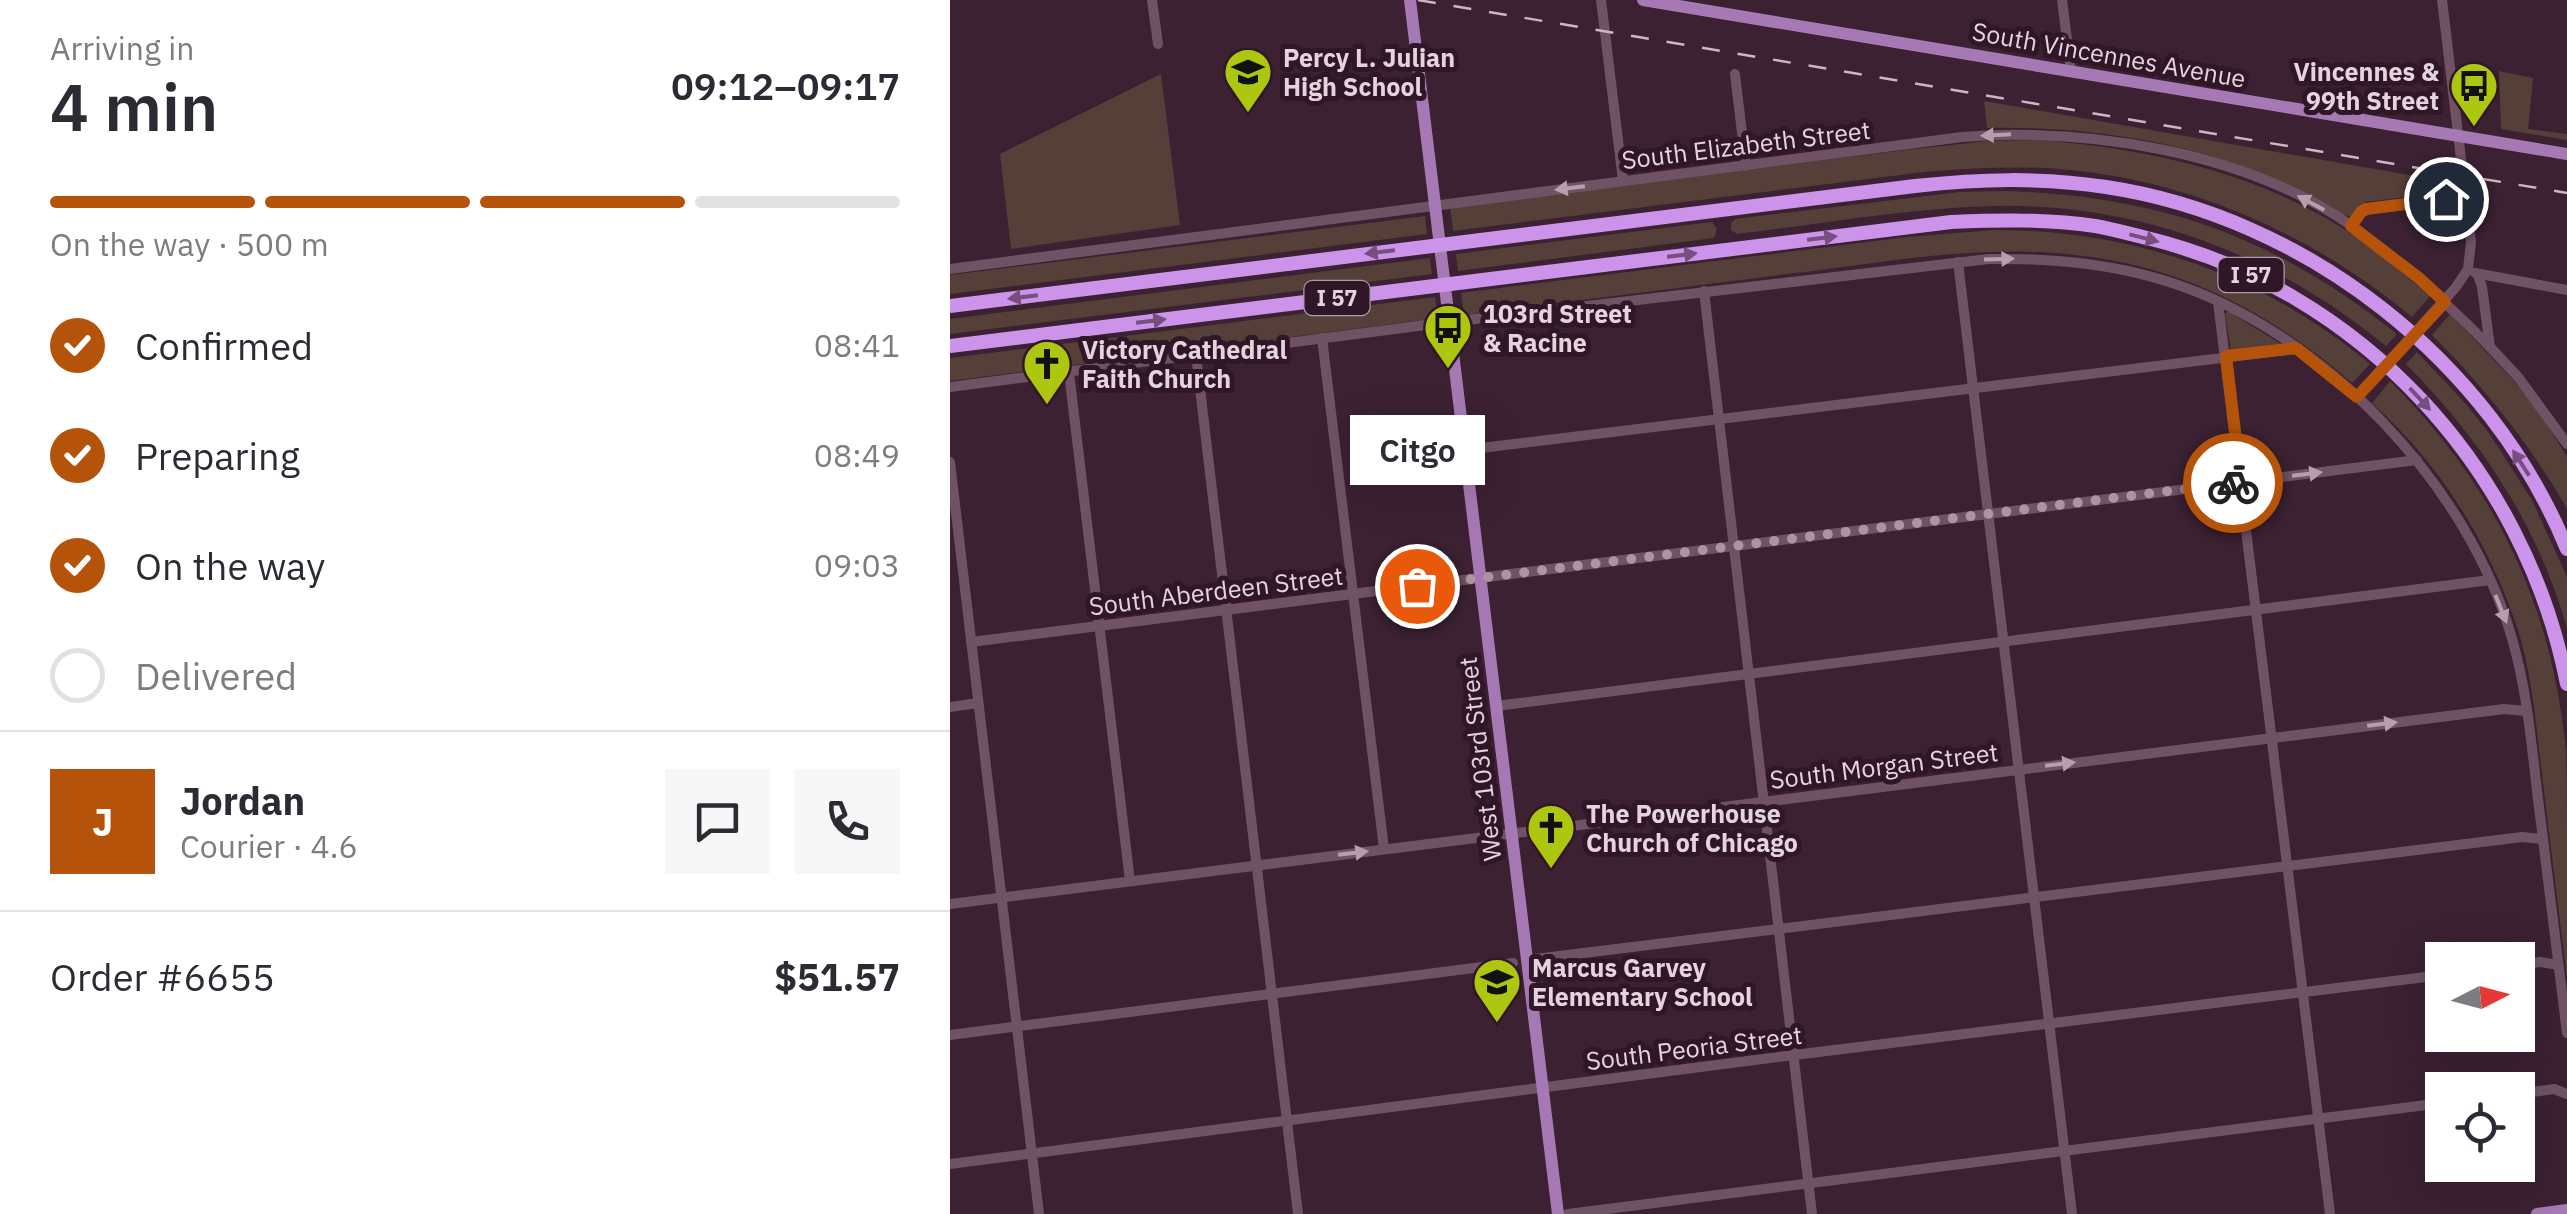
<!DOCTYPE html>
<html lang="en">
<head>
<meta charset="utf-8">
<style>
  body { margin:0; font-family:"IBM Plex Sans",sans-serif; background:#f7f7f7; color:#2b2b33; height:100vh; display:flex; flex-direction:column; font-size:38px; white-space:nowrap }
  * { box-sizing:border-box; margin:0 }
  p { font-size:32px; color:#7c7c81 }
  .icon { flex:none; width:55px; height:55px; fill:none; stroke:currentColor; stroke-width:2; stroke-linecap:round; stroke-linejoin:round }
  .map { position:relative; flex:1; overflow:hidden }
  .details { display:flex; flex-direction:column; background:#fff; width:950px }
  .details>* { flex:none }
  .needle { width:65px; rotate:84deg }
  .controls { position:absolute; left:1475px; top:942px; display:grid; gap:20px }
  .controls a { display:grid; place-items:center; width:110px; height:110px; border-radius:0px; background:#fff; box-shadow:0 10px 40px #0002; font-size:50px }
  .pin { position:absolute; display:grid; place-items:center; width:85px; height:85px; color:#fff; margin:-42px; border:5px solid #fff; border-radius:50%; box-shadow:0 2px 10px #0007 }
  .courier { position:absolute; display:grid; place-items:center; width:100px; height:100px; margin:-50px; border:8px solid #b45309; border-radius:50%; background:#fff; color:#222; box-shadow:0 2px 12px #0007 }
  .bubble { position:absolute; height:70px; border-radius:0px; background:#fff; box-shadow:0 10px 40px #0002; font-size:32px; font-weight:600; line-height:70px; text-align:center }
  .overview em { font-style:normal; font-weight:600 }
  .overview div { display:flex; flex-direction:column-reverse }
  .overview { display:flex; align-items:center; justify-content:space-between; height:170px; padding:0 50px }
  h1 { font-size:65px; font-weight:600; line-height:75px }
  .bar { display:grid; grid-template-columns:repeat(4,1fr); gap:15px 10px; align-content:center; height:120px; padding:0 50px }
  .bar i { height:12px; border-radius:8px; background:#e1e1e2 }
  .bar .on { background:#b45309 }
  .bar p { grid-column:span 4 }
  .line { display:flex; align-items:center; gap:25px; padding:0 50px; border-top:2px solid #e1e1e2 }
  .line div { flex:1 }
  .round { display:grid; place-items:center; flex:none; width:105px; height:105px; border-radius:0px; background:#f7f7f7 }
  ol { padding:0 50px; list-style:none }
  li { display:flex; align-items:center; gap:30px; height:110px }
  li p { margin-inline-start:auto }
  li .icon { padding:10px; border-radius:50%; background:#b45309; color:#fff; stroke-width:4 }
  li:last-child { color:#7c7c81 }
  li i { width:55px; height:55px; border:5px solid #e1e1e2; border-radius:50% }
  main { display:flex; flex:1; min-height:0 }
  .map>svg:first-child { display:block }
  .green { fill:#553f39 }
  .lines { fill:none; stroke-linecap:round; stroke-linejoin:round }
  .minor { stroke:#705265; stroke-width:10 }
  .major { stroke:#a779b4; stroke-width:12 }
  .highway { stroke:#cb93e9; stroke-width:14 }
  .rail { stroke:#cbb7c2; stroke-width:2.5; stroke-dasharray:18 18; stroke-linecap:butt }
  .oneway { fill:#b69fad }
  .oneway2 { fill:#764f7f }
  .done { stroke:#aa95a1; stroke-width:10; stroke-dasharray:0 18 }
  .route { stroke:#b45309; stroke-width:12 }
  .labels { text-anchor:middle; stroke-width:10; stroke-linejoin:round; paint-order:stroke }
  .shield { fill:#301728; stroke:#af9ba7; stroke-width:2.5 }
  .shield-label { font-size:22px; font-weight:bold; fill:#e5d3dd }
  .street-label { font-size:25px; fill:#e5d3dd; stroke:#301728 }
  .poi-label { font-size:25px; font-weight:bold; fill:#e5d3dd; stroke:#301728; text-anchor:start }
</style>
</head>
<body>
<main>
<section class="details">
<div class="overview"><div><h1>4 min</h1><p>Arriving in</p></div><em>09:12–09:17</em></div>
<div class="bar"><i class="on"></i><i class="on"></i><i class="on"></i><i></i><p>On the way · 500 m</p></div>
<ol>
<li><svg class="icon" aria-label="check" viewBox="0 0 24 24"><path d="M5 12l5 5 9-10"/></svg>Confirmed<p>08:41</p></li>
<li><svg class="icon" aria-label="check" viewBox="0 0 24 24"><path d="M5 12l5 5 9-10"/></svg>Preparing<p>08:49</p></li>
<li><svg class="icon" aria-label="check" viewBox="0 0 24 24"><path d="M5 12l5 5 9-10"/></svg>On the way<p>09:03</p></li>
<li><i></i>Delivered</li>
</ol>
<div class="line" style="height:180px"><b class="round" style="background:#b45309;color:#fff">J</b><div><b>Jordan</b><p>Courier · 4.6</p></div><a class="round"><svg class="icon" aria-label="chat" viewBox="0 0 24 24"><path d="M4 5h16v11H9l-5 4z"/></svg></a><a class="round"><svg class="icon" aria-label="phone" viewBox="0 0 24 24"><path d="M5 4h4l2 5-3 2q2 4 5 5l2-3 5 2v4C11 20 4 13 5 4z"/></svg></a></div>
<div class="line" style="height:130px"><div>Order #6655</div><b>$51.57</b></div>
</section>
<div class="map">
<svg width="1617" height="1214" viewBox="0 0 1617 1214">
  <rect width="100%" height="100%" fill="#3b2132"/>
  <g class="green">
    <polygon points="1549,71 1583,78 1578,129 1617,134 1617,140 1551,129"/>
    <polygon points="211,74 230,225 61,249 50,154"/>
    <path d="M1034 101 1505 183V186L1500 192 1415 202 1402 216H1397C1371 205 1348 189 1322 178 1233 140 1133 126 1037 128Z"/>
    <path d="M1088 140C1193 148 1298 170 1389 226 1421 246 1451 272 1480 296L1462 317C1366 237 1245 182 1120 170 1071 165 1023 168 974 172L503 231 500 207 955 150 1038 141Z"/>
    <path d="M1054 191C1209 195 1325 237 1447 334L1436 346C1323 254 1191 203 1044 206 958 208 872 224 787 234L781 230V223L785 219 1010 192Z"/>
    <polygon points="475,216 477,234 0,294 0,275"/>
    <polygon points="762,222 767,229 764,238 508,271 506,254"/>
    <path d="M1044 230C1183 230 1312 274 1420 364L1402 383C1280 278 1164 241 1003 254 950 258 898 267 845 273 735 287 624 301 514 315L511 293 957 237Z"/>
    <polygon points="480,258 482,274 0,334 0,319"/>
    <polygon points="485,297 488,318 0,381 0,358"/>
    <polygon points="1278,311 1331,344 1281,351 1275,314"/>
    <path d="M1500 314 1565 382 1594 419 1617 457V509C1580 444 1535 388 1482 335Z"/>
    <path d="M1467 352 1515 403 1539 433 1582 500 1617 577V628C1587 524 1532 441 1456 364Z"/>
    <path d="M1440 381C1545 486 1602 604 1616 751 1617 776 1617 802 1617 827 1617 878 1617 928 1617 979 1609 911 1600 843 1592 774 1586 724 1582 672 1566 624 1537 539 1489 463 1422 403Z"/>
  </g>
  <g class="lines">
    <g class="minor">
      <polyline points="202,0 208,44"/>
      <polyline points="651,0 673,181"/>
      <polyline points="1112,0 1121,71"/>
      <polyline points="785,74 796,166"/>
      <polyline points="1401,226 1411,212 1417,209 1516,196"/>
      <polyline points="1008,262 1122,1214"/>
      <path d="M0 269 1012 137C1139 127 1295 152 1402 226 1452 262 1497 303 1540 347"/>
      <polyline points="1525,273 1617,290"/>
      <polyline points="1528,275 1532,287 1540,347 1568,377 1617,444"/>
      <polyline points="754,291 862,1214"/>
      <polyline points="1268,302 1380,1214"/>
      <polyline points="372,338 434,849"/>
      <polyline points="246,355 348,1214"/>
      <polyline points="119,373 180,881"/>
      <path d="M0 387 491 323 1039 259C1100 258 1161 263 1219 282 1373 331 1520 486 1563 642 1578 695 1582 752 1589 807 1598 882 1608 957 1617 1033"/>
      <polyline points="1407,397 1506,287 1518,269 1521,242 1492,0"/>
      <polyline points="515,450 1346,349"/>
      <polyline points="0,462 89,1214"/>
      <polyline points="21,642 1467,460"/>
      <polyline points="546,706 1540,580"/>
      <polyline points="0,707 28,703"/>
      <polyline points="0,904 1554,709 1576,711"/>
      <polyline points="577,960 1572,837 1593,839"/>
      <polyline points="1568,965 1590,962 1608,965"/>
      <polyline points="0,1035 563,963"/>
      <polyline points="1568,1094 1604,1089 1617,1094"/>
      <polyline points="0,1164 844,1055 1492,975"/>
      <polyline points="618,1214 1492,1103"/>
    </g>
    <g class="major">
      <polyline points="460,0 608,1214"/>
      <polyline points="693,0 1617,154"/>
      <polyline points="1587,1214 1617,1210"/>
    </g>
    <g class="highway">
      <path d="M0 306 965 186C1030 179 1091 177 1156 187 1356 217 1540 361 1617 549"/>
      <path d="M0 346 1001 222C1049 220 1098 219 1145 226 1163 229 1180 234 1197 238 1411 290 1575 469 1617 684"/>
    </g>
    <polyline class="rail" points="468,0 1617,193"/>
  </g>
  <defs><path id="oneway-solid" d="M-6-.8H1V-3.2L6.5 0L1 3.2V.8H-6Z" transform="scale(2.5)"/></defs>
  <g class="oneway">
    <use href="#oneway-solid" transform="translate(1046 135) rotate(177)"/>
    <use href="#oneway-solid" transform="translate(620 188) rotate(173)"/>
    <use href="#oneway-solid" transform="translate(1361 203) rotate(-152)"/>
    <use href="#oneway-solid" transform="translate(1049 259) rotate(-2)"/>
    <use href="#oneway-solid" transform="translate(1357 474) rotate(-7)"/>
    <use href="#oneway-solid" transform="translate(1551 609) rotate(68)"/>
    <use href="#oneway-solid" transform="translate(1432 724) rotate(-7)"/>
    <use href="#oneway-solid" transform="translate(1110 764) rotate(-7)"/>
    <use href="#oneway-solid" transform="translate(403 853) rotate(-7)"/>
  </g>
  <g class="oneway2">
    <use href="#oneway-solid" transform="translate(872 238) rotate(-7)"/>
    <use href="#oneway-solid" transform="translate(1194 238) rotate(14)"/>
    <use href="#oneway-solid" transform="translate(430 252) rotate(173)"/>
    <use href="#oneway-solid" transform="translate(732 255) rotate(-7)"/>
    <use href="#oneway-solid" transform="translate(73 297) rotate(173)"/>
    <use href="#oneway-solid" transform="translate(201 321) rotate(-7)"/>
    <use href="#oneway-solid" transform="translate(1470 399) rotate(47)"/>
    <use href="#oneway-solid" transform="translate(1571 463) rotate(-123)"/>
  </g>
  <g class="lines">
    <polyline class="done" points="467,586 1283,483"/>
    <polyline class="route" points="1283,483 1291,482 1276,356 1346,348 1407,397 1495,302 1469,278 1401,226 1411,212 1416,209 1496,199"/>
  </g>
  <defs>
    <g id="school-pin" transform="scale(2.5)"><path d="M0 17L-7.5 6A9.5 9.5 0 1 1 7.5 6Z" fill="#adc610" stroke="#301728"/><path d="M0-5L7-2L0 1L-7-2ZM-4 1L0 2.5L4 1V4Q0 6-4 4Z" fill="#111"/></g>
    <g id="bus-pin" transform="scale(2.5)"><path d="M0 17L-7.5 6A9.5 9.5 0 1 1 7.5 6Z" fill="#adc610" stroke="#301728"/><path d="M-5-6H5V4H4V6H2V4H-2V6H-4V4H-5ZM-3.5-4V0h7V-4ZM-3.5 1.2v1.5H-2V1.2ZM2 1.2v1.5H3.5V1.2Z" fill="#111"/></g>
    <g id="church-pin" transform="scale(2.5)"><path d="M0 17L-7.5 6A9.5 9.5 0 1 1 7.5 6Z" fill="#adc610" stroke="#301728"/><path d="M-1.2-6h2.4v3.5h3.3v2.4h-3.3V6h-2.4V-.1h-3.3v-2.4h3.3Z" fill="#111"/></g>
  </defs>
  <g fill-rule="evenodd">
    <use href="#school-pin" x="298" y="72"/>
    <use href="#bus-pin" x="1524" y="86"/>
    <use href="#bus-pin" x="498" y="328"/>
    <use href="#church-pin" x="97" y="364"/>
    <use href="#church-pin" x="601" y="828"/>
    <use href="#school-pin" x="547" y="982"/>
  </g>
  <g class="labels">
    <g class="shield">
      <rect x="1268.5" y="258" width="65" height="34" rx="8"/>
      <rect x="354.5" y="281" width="65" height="34" rx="8"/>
    </g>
    <g class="shield-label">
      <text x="1301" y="283">I 57</text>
      <text x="387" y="306">I 57</text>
    </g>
    <g class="street-label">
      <text transform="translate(1159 55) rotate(10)" y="9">South Vincennes Avenue</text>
      <text transform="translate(796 145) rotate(-7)" y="9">South Elizabeth Street</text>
      <text transform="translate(266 591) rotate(-7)" y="9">South Aberdeen Street</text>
      <text transform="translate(530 759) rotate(-97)" y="9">West 103rd Street</text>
      <text transform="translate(934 766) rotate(-7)" y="9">South Morgan Street</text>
      <text transform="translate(744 1048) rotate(-7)" y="9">South Peoria Street</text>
    </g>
    <g class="poi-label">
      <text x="333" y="67">Percy L. Julian<tspan x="333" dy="29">High School</tspan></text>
      <text x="1489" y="81" text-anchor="end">Vincennes &amp;<tspan x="1489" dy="29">99th Street</tspan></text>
      <text x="533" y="323">103rd Street<tspan x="533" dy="29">&amp; Racine</tspan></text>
      <text x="132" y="359">Victory Cathedral<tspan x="132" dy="29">Faith Church</tspan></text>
      <text x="636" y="823">The Powerhouse<tspan x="636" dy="29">Church of Chicago</tspan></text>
      <text x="582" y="977">Marcus Garvey<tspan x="582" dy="29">Elementary School</tspan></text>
    </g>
  </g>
</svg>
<div class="controls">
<a><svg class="needle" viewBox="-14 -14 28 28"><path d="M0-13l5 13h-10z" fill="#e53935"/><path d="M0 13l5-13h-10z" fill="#7c7c81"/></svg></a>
<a><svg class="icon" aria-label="locate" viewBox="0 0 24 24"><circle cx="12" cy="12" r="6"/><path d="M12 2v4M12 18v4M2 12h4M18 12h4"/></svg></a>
</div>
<div class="pin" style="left:467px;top:586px;background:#ea580c"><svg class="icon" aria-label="bag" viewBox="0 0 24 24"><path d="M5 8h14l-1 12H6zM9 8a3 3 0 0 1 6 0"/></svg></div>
<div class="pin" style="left:1496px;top:199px;background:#1f2937"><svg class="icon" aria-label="home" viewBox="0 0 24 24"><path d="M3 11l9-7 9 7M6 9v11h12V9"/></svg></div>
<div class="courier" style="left:1283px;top:483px"><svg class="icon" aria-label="bike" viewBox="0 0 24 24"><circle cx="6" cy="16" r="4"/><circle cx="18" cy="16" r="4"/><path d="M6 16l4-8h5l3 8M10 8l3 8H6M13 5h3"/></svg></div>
<div class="bubble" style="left:400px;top:415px;width:135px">Citgo</div>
</div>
</main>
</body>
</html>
